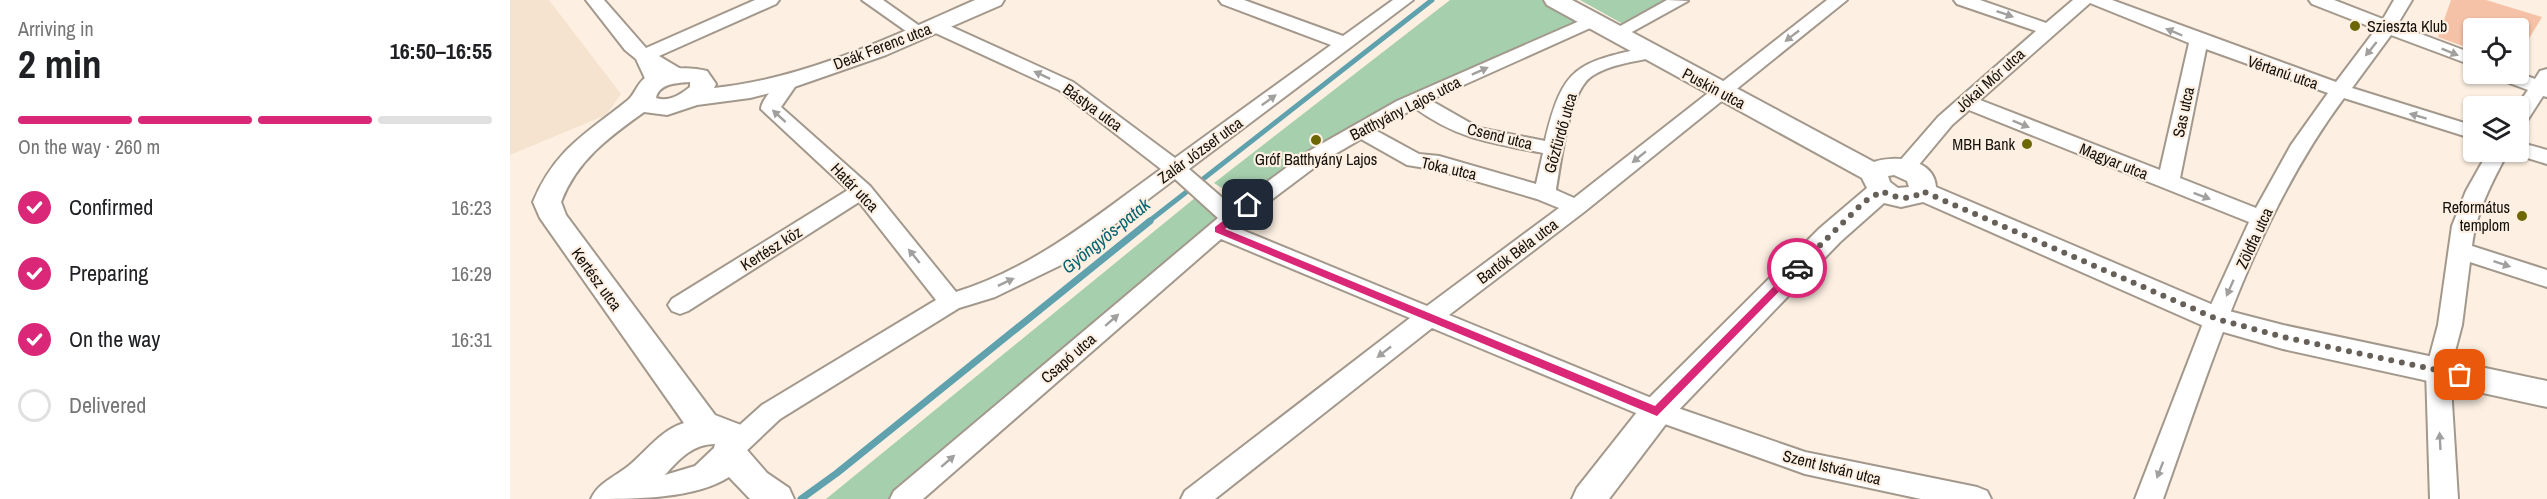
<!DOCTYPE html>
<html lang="en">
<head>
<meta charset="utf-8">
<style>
  body { margin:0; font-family:"Archivo Narrow",sans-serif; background:#f2f2f2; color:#202124; height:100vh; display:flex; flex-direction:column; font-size:22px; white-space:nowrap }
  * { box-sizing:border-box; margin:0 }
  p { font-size:20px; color:#757577 }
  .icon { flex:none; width:33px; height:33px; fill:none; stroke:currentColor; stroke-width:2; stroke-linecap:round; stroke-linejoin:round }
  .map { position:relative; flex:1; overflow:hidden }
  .panel { display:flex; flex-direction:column; background:#fff; width:510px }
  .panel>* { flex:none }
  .buttons { position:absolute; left:1953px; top:18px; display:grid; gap:12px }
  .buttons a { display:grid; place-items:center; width:66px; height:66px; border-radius:6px; background:#fff; box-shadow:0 2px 4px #0004; font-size:30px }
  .pin { position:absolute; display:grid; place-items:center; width:51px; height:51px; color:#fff; margin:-26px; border-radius:12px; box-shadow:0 3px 9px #0006 }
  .courier { position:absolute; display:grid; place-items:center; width:60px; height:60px; margin:-30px; border:4px solid #db2777; border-radius:50%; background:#fff; color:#222; box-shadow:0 2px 8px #0007 }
  .headline em { font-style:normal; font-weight:700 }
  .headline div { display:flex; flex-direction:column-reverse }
  .headline { display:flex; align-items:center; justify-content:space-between; height:102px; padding:0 18px }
  h1 { font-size:39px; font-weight:700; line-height:45px }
  .bar { display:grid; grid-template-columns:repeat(4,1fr); gap:9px 6px; align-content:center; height:72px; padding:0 18px }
  .bar i { height:8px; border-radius:4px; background:#e0e0e0 }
  .bar .current { background:#db2777 }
  .bar p { grid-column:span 4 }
  ol { padding:0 18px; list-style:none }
  li { display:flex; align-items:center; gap:18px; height:66px }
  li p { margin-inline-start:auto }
  li .icon { padding:6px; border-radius:50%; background:#db2777; color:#fff; stroke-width:4 }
  li:last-child { color:#757577 }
  li i { width:33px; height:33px; border:3px solid #e0e0e0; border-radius:50% }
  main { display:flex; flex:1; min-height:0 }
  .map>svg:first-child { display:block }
  .built { fill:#f5e3d0 }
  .green { fill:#a5cfad }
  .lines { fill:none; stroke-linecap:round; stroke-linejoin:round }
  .stream-far1 { stroke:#60a1ae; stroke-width:5 }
  .stream { stroke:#60a1ae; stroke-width:7 }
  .building { fill:#f5c2a7 }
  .minor-casing { stroke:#a3988c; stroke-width:4 }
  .tertiary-casing { stroke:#a3988c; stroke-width:4 }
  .minor { fill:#fff; fill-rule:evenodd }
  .tertiary { fill:#fff; fill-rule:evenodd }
  .oneway { fill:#a2a09e }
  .route { fill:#db2777 }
  .done { stroke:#676058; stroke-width:6; stroke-dasharray:0 10.8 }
  .poi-dot { fill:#6c6700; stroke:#fdf0e3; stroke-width:2 }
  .labels { text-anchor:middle; stroke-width:4.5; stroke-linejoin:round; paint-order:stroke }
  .poi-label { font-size:16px; fill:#16120d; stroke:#fdf0e3; text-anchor:end }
  .street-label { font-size:16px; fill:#16120d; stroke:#fdf0e3 }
  .water-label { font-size:18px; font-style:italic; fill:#046371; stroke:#fdf0e3 }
</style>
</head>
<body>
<main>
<section class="panel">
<div class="headline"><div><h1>2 min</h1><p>Arriving in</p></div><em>16:50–16:55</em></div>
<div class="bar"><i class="current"></i><i class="current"></i><i class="current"></i><i></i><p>On the way · 260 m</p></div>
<ol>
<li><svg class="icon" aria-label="check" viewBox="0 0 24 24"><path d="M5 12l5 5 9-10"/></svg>Confirmed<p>16:23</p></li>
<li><svg class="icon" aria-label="check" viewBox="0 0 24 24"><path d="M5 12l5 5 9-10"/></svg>Preparing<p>16:29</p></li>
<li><svg class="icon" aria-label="check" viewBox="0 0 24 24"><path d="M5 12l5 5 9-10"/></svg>On the way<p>16:31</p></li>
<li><i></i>Delivered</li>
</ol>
</section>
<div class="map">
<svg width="2037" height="499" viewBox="0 0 2037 499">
  <rect width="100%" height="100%" fill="#fdf0e3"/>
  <polygon class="built" points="0,0 39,0 111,94 96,115 0,155"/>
  <g class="green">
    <polygon points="940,0 1038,0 1073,20 958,71 738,205 704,183"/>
    <polygon points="1070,0 1160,0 1113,24"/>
    <polygon points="691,193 715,223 394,499 316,499"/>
  </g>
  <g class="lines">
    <polyline class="stream-far1" points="638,222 922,0"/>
    <polyline class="stream" points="291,499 327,473 640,221"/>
  </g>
  <polygon class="building" points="1941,0 1976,0 2032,17 2008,57 2008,28 1964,28 1964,50 1928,37"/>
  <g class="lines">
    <g class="minor-casing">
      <g id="minor">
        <polygon points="76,0 94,0 136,48 245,0 269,0 266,4 149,56 181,75 172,81 150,72 156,83 146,89 139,87 126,59 115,50"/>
        <polygon points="352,0 373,0 418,32 409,37 403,36"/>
        <path d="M709 0H734L833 36 883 0H903L679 169 723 207 799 151 887 101 1081 16 1090 21 1087 25 920 100 969 128 1035 141C1053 66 1066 63 1138 47L1145 49 1147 53 1145 57C1124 62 1100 64 1082 76 1058 92 1051 163 1046 190L1064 198 1317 0H1337L1074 212 939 315 1156 404 1295 452 1467 487 1477 491 1481 499H1411L1295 474 1138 418 922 328 705 499H671L675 491 900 318 711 239 413 499H380L384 491 708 218 665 179 551 265 485 297 449 308 270 419 231 456 222 459 213 456 209 448 213 440 252 405 426 300 349 202 178 311 170 314 162 311 158 305 162 299 338 190 251 109C251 100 271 77 279 75L289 81 271 107 360 186 446 292C524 268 586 216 651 169L549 90 419 30 416 26 419 22H431L563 82 665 158 821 45 712 4ZM905 108C947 139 982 143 1033 153L1026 184 929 156 909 154 865 130ZM851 139 897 165 928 170 1027 199 1049 208 917 306 725 227 813 161Z"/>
        <polygon points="1157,0 1178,1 1111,38 1105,39 1096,34"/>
        <path d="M1444 0H1470L1536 23 1563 0H1602L1826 82 1866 29 1802 4 1799 0H1824L1873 19 1884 0H1902L1887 25 1964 54V66L1881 35 1842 88 1964 126V139L1834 98C1746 216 1702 362 1653 499H1625L1695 318 1739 222 1459 110 1442 125 1402 173H1388L1385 168 1388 163 1428 117 1526 31 1447 4ZM1580 3 1679 43 1650 170 1470 100ZM1696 49 1818 93 1781 145 1746 208 1670 178Z"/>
        <polygon points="2037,69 2037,97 2033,96 2015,124 2008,126 2007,106 2018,90 1986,78 1984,74 2008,73 2025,79 2030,71"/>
        <polygon points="2008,142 2037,150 2037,164 2001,153 2008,152"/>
        <path d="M1978 152H1998C1982 182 1966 212 1962 246L2037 270V287L1960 262 1952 325 1940 370 1948 499H1920L1916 370 1928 325 1942 226 1956 191Z"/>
      </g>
    </g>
    <g class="tertiary-casing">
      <g id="tertiary">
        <path d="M465 0H494L491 5 376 55 287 86 240 98 187 105 157 115 134 112C99 137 67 160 51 202L56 215 205 415 231 425 239 440 237 450 257 473 279 488 284 499H240L219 477C185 499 124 499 81 499 89 481 108 476 122 463 139 448 152 430 174 423L30 218 23 202C45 149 76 134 118 100 126 93 127 82 138 76 156 68 178 66 197 71L206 84 204 88C295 79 381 37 465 0ZM180 82V87C170 95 159 102 146 98 149 83 168 83 180 82ZM205 444 204 448 185 466 155 475C169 459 183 444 205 444Z"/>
        <path d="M1034 0H1062L1364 162C1384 155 1424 158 1426 187L1715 310 1773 325 2037 381V407L1773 349 1696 327 1413 202 1391 207 1374 203 1330 242 1159 420 1099 499H1062L1067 488 1135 402 1310 228 1357 188 1352 178 1037 5ZM1384 175 1397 181 1399 187 1388 188 1380 182 1378 176Z"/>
      </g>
    </g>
    <use href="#minor" class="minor"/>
    <use href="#tertiary" class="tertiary"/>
  </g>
  <defs><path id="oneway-solid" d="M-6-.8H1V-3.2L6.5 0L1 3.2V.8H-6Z" transform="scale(1.5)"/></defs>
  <g class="oneway">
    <use href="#oneway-solid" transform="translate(1495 14) rotate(19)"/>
    <use href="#oneway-solid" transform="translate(1664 32) rotate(-157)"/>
    <use href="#oneway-solid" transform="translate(1282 36) rotate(142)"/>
    <use href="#oneway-solid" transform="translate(1861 49) rotate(129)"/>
    <use href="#oneway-solid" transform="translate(1940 52) rotate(22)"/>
    <use href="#oneway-solid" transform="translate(970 71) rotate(-24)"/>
    <use href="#oneway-solid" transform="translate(532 75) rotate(-155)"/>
    <use href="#oneway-solid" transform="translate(759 100) rotate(-36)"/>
    <use href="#oneway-solid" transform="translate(269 116) rotate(-138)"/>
    <use href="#oneway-solid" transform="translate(1908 116) rotate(-163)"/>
    <use href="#oneway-solid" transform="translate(1511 124) rotate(22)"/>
    <use href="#oneway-solid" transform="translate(1129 157) rotate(141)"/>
    <use href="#oneway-solid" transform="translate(1692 196) rotate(21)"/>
    <use href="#oneway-solid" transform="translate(404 256) rotate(-129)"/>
    <use href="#oneway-solid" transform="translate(1992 264) rotate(18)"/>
    <use href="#oneway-solid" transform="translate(496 282) rotate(-25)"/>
    <use href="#oneway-solid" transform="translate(1720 288) rotate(114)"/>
    <use href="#oneway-solid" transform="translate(602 320) rotate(-41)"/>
    <use href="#oneway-solid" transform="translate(874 352) rotate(142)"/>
    <use href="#oneway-solid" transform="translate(1930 441) rotate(-93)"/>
    <use href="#oneway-solid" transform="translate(438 461) rotate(-41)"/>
    <use href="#oneway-solid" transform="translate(1650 470) rotate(111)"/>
  </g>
  <polygon class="route" points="738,202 743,205 742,207 715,229 1145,406 1284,266 1292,268 1147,416 705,232 705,227"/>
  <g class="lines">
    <path class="done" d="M1287 268 1354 202 1372 191C1385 198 1401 202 1412 191L1707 319 1773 337 1950 375"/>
  </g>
  <g class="poi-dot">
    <circle cx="1845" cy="26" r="6"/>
    <circle cx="806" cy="140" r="6"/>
    <circle cx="1517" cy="144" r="6"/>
    <circle cx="2012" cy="216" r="6"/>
  </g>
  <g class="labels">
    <g class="poi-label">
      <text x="1857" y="32" text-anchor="start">Szieszta Klub</text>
      <text x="1505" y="150">MBH Bank</text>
      <text x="806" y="165" text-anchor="middle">Gróf Batthyány Lajos</text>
      <text x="2000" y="213">Református<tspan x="2000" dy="18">templom</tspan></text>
    </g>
    <g class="street-label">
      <text transform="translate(372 46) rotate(-21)" y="6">Deák Ferenc utca</text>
      <text transform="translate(1773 72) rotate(19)" y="6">Vértanú utca</text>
      <text transform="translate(1480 80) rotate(-42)" y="6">Jókai Mór utca</text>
      <text transform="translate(1204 88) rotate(28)" y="6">Puskin utca</text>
      <text transform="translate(583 107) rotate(36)" y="6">Bástya utca</text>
      <text transform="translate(895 108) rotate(-27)" y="6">Batthyány Lajos utca</text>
      <text transform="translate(1673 112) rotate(-78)" y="6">Sas utca</text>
      <text transform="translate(1050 133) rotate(-74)" y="6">Gőzfürdő utca</text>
      <text transform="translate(990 136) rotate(14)" y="6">Csend utca</text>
      <text transform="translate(690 150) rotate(-36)" y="6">Zalár József utca</text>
      <text transform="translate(1604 161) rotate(22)" y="6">Magyar utca</text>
      <text transform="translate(939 168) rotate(13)" y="6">Toka utca</text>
      <text transform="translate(345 187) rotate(46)" y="6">Határ utca</text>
      <text transform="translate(1744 238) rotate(-65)" y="6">Zöldfa utca</text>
      <text transform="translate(261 248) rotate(-32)" y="6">Kertész köz</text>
      <text transform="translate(1007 251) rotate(-37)" y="6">Bartók Béla utca</text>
      <text transform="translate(87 279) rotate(54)" y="6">Kertész utca</text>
      <text transform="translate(558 358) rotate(-41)" y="6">Csapó utca</text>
      <text transform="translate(1322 467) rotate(14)" y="6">Szent István utca</text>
    </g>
    <g class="water-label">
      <text transform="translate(596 236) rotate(-39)" y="6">Gyöngyös-patak</text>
    </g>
  </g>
</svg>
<div class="buttons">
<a><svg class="icon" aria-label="locate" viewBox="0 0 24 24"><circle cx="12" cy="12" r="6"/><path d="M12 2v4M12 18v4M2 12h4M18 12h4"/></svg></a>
<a><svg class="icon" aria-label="layers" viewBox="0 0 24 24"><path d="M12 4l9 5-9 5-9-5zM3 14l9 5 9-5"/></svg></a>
</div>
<div class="pin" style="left:1950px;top:375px;background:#ea580c"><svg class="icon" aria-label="bag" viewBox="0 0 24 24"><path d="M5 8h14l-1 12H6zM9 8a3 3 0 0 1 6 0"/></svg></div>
<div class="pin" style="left:738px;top:205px;background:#1f2937"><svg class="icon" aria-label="home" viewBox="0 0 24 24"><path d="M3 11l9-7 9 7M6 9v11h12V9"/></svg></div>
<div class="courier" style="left:1287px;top:268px"><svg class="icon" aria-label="car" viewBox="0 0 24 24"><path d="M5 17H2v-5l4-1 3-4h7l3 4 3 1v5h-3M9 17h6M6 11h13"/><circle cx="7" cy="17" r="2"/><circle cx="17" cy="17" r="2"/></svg></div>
</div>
</main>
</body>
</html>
